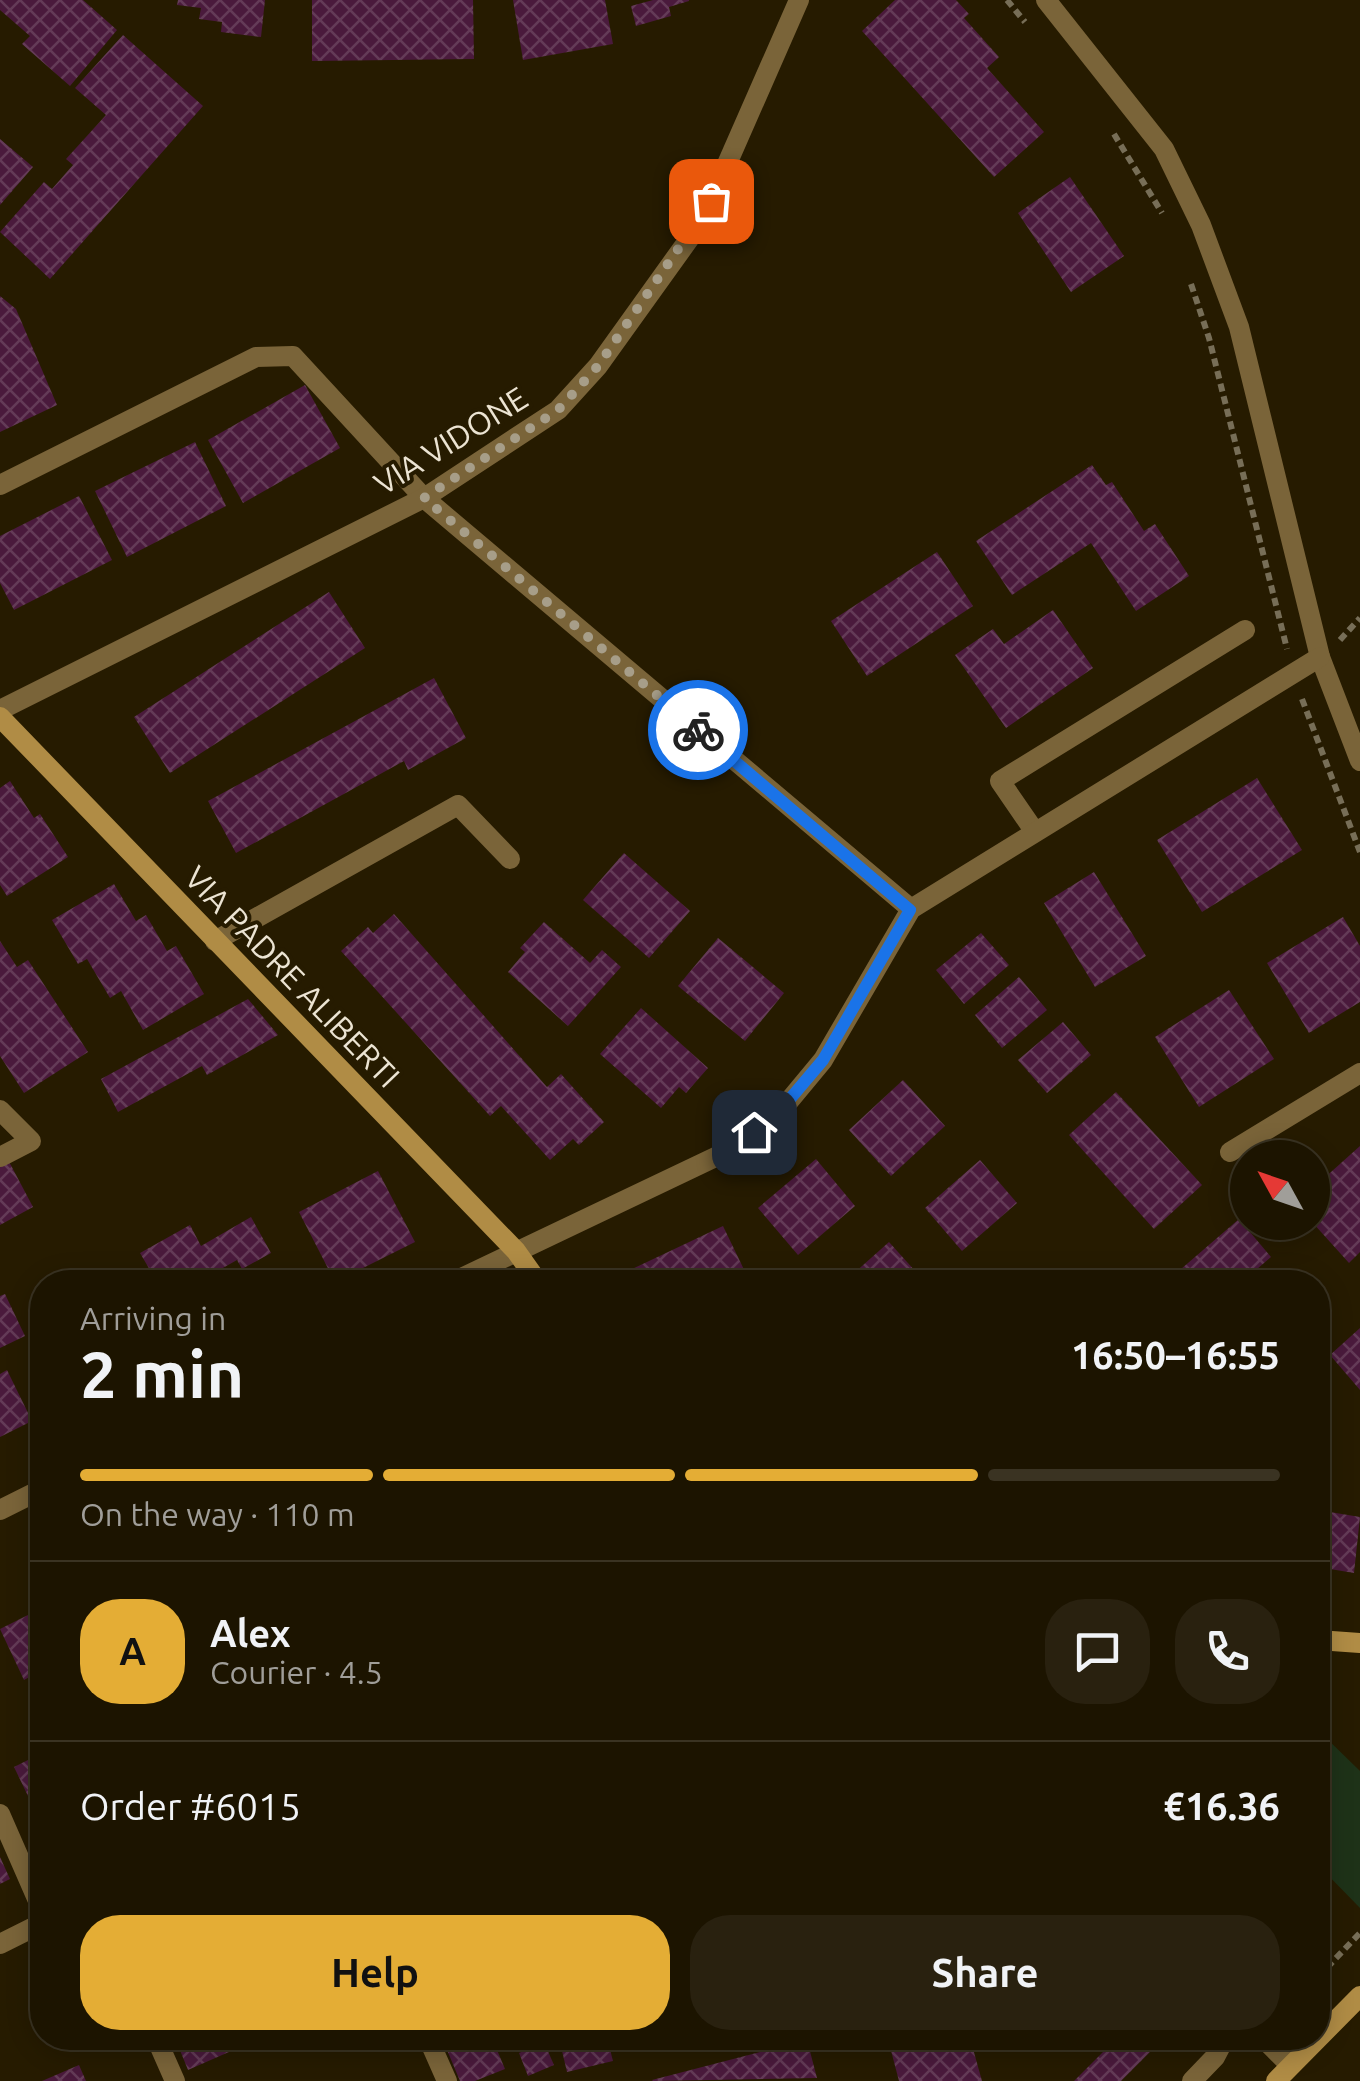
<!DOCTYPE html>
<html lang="en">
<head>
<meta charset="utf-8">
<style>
  body { margin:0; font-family:Ubuntu,sans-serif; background:#29210f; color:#f1f3f6; height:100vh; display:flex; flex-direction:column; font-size:38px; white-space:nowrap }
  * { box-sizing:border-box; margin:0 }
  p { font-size:32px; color:#a09e99 }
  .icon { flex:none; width:55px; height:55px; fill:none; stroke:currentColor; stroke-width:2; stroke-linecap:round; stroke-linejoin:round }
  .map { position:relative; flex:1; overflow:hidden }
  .drawer { position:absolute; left:30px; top:1270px; width:1300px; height:780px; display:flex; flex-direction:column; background:#1c1400; border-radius:40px; box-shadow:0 5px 25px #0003,0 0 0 2px #3a3322 }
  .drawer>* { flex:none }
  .needle { width:65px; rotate:310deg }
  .buttons { position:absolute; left:1230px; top:1140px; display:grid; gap:20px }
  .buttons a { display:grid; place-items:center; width:100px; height:100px; border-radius:50%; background:#1c1400; box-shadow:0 5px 25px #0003,0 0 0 2px #3a3322; font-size:50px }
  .pin { position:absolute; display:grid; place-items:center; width:85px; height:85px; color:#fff; margin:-42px; border-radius:20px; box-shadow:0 5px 15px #0006 }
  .courier { position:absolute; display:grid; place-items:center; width:100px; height:100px; margin:-50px; border:8px solid #1a73e8; border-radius:50%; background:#fff; color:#222; box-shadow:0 2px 12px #0007 }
  .overview em { font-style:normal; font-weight:700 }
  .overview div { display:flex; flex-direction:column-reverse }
  .overview { display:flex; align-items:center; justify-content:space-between; height:170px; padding:0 50px }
  h1 { font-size:65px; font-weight:700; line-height:75px }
  .bar { display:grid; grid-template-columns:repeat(4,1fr); gap:15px 10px; align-content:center; height:120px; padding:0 50px }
  .bar i { height:12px; border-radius:8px; background:#3a3322 }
  .bar .current { background:#e4ad35 }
  .bar p { grid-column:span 4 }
  .line { display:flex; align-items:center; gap:25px; padding:0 50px; border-top:2px solid #3a3322 }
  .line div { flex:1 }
  .round { display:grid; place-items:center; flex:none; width:105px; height:105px; border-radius:40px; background:#29210f }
  .cta { display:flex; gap:20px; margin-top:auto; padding:20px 50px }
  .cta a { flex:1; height:115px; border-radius:40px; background:#e4ad35; color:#111; font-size:40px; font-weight:700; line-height:115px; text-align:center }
  .cta a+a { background:#29210f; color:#f1f3f6 }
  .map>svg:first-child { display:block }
  .park { fill:#1e3218 }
  .building { fill:url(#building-cross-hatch) }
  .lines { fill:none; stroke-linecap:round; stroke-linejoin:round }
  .path { stroke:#776e57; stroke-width:6; stroke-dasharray:8 5; stroke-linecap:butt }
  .lane { stroke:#7a6439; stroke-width:20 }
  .street { stroke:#7a6439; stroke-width:20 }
  .secondary { stroke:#b08c45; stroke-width:20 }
  .done { stroke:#a79e89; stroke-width:10; stroke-dasharray:0 18 }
  .route { stroke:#1a73e8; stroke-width:12 }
  .labels { text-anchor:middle; stroke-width:8; stroke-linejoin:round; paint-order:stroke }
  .street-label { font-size:32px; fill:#ece4d3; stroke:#261b00 }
</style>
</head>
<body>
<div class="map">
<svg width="1360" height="2081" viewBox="0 0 1360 2081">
  <defs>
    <pattern id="building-cross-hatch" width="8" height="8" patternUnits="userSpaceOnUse" patternTransform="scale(2.5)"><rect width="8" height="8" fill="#4a1a3c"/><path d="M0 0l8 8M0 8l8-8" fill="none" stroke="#643b57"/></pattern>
  </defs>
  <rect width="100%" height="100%" fill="#261b00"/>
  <polygon class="park" points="1318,1730 1360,1771 1360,1908 1318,1865"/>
  <g class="building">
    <polygon points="0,0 83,0 117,30 70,86 22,44 30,36 0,10"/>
    <polygon points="178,0 265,0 261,37 221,32 222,22 199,19 201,8 177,5"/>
    <polygon points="312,0 473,0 474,59 312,61"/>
    <polygon points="513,0 605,0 613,44 523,60"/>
    <polygon points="653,0 689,0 689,1 669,7 671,16 636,26 631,6"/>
    <polygon points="895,0 956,0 969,14 964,18 999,57 987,68 1044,132 994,177 862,31"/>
    <polygon points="123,35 203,106 50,279 0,232 44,182 52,189 73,165 66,159 106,115 75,88"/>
    <polygon points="0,139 33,167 0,205"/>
    <polygon points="1070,177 1124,256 1071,292 1018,213"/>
    <polygon points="0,296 16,309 57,405 0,432"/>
    <polygon points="305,385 340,448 243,503 208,440"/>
    <polygon points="195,442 226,506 127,557 95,491"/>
    <polygon points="1092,465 1106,485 1112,482 1144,531 1155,524 1189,576 1136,611 1091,543 1012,595 976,541"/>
    <polygon points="79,496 112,560 14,610 0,583 0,536"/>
    <polygon points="937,552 973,606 867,676 831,621"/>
    <polygon points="329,592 365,648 170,773 134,717"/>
    <polygon points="1053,610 1093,668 1006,728 955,655 993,629 1004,644"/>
    <polygon points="434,678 466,738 408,770 404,761 236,853 208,801"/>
    <polygon points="1257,778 1302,850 1202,912 1157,840"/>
    <polygon points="10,781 34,818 40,814 68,857 7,896 0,885 0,788"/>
    <polygon points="624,853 690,911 649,958 583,900"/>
    <polygon points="1094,872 1146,956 1095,987 1044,903"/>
    <polygon points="114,884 136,921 146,915 167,951 176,946 204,994 143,1030 121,991 110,998 87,959 78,964 52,920"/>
    <polygon points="394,914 547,1087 561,1074 604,1122 579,1145 573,1139 550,1160 501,1106 490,1116 341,951 368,927 373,933"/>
    <polygon points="1343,917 1360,946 1360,1002 1309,1033 1267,963"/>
    <polygon points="544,922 590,963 602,950 621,967 568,1026 508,972 525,952 520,948"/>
    <polygon points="981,933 1009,965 964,1004 936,970"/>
    <polygon points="718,938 784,993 745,1041 678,986"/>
    <polygon points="0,941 17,967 28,960 88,1052 24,1093 0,1056"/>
    <polygon points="1019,977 1047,1010 1002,1048 975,1015"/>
    <polygon points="1229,990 1274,1059 1199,1107 1155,1037"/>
    <polygon points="248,999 278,1035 207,1075 202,1066 118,1112 101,1079"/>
    <polygon points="641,1008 708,1068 686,1093 679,1087 661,1108 600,1054"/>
    <polygon points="1063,1022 1091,1055 1047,1093 1018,1060"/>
    <polygon points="903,1080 945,1126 891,1176 849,1130"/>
    <polygon points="1116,1092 1202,1185 1154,1229 1069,1135"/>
    <polygon points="1360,1146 1360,1252 1349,1263 1312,1222 1312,1189"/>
    <polygon points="6,1156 33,1207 0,1225 0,1159"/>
    <polygon points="816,1159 855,1206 798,1255 758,1208"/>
    <polygon points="980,1160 1017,1203 962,1251 925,1208"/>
    <polygon points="378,1171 415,1242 335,1282 299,1212"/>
    <polygon points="251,1217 271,1253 242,1269 237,1260 207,1277 209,1282 157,1282 140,1253 190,1225 201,1246"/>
    <polygon points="1239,1219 1271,1257 1242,1282 1166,1282"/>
    <polygon points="723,1226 750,1282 636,1282 630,1270"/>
    <polygon points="889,1242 925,1282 844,1282"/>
    <polygon points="5,1294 25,1336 0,1348 0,1296"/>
    <polygon points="1360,1328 1360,1390 1330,1355"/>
    <polygon points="7,1370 32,1421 0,1437 0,1374"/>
    <polygon points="1318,1510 1360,1517 1354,1573 1318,1567"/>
    <polygon points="42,1608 42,1670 24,1680 0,1629"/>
    <polygon points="42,1753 42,1825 14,1767"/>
    <polygon points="0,1857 10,1879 0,1884"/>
    <polygon points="67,2038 98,2038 71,2049"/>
    <polygon points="175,2038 234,2038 238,2048 188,2070"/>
    <polygon points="442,2038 492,2038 505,2069 475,2081 460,2081"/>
    <polygon points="559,2038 607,2038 613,2061 567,2072"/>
    <polygon points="678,2038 705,2038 681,2046"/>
    <polygon points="909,2038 970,2038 982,2081 899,2081 889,2043"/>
    <polygon points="1096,2038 1164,2038 1121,2081 1074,2081 1107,2048"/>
    <polygon points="807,2040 817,2078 653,2081 652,2080"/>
    <polygon points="544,2042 554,2065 528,2076 519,2053"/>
    <polygon points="79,2065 86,2081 42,2081"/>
  </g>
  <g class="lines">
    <g class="path">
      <polyline points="1007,0 1025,22"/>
      <polyline points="1114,134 1162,213"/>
      <polyline points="1191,284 1209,338 1287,649"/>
      <polyline points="1340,640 1360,618"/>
      <polyline points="1302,699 1360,852"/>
      <polyline points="1318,1977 1360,1933"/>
    </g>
    <g class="lane">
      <polyline points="1035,832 1000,781 1245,630"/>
      <polyline points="1192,2081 1215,2057 1225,2038"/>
    </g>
    <g class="street">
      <polyline points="1046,0 1164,149 1201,225 1239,327 1320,657 1360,761"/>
      <polyline points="0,485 256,357 293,356 424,498 911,909"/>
      <polyline points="0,710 424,498 558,410 598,366 702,221 799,0"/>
      <polyline points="215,941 458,805 510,859"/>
      <polyline points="0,1110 31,1141 0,1157"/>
      <polyline points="1230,1152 1360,1073"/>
      <polyline points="453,1282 726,1152 784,1107 823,1060 911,909 1320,657"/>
      <polyline points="0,1510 42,1489"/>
      <polyline points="0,1814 42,1910"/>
      <polyline points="0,1944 42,1923"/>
      <polyline points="156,2038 175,2081"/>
      <polyline points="428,2038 447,2081"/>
      <polyline points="1263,2038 1290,2065"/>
    </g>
    <g class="secondary">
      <polyline points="0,717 516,1251 538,1282"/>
      <polyline points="1318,1640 1360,1643"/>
      <polyline points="1276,2081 1360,1996"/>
    </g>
  </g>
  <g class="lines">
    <polyline class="done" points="698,730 424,498 558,410 598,366 711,201"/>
    <polyline class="route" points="698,730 910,910 823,1060 784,1106 754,1132"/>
  </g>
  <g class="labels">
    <g class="street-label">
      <text transform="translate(451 441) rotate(-32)" y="11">VIA VIDONE</text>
      <text transform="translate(292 977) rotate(46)" y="11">VIA PADRE ALIBERTI</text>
    </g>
  </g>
</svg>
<div class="buttons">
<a><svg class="needle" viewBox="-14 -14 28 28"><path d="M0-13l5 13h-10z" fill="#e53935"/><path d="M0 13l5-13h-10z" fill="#a09e99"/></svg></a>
</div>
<div class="pin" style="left:711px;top:201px;background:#ea580c"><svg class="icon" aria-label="bag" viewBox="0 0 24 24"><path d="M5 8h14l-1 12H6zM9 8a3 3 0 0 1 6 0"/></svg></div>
<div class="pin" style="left:754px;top:1132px;background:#1f2937"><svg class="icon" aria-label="home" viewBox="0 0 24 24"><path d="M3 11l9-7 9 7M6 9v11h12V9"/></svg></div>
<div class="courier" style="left:698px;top:730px"><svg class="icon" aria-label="bike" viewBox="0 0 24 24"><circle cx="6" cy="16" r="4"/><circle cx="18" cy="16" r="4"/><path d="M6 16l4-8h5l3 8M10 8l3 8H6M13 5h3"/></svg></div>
<section class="drawer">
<div class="overview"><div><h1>2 min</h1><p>Arriving in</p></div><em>16:50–16:55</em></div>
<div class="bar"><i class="current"></i><i class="current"></i><i class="current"></i><i></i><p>On the way · 110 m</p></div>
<div class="line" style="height:180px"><b class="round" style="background:#e4ad35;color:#111">A</b><div><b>Alex</b><p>Courier · 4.5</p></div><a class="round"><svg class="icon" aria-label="chat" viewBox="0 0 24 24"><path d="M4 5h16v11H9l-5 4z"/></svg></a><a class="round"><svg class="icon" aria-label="phone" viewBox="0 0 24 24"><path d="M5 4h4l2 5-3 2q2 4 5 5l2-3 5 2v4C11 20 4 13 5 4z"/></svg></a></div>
<div class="line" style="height:130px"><div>Order #6015</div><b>€16.36</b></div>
<div class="cta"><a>Help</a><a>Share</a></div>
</section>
</div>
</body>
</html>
